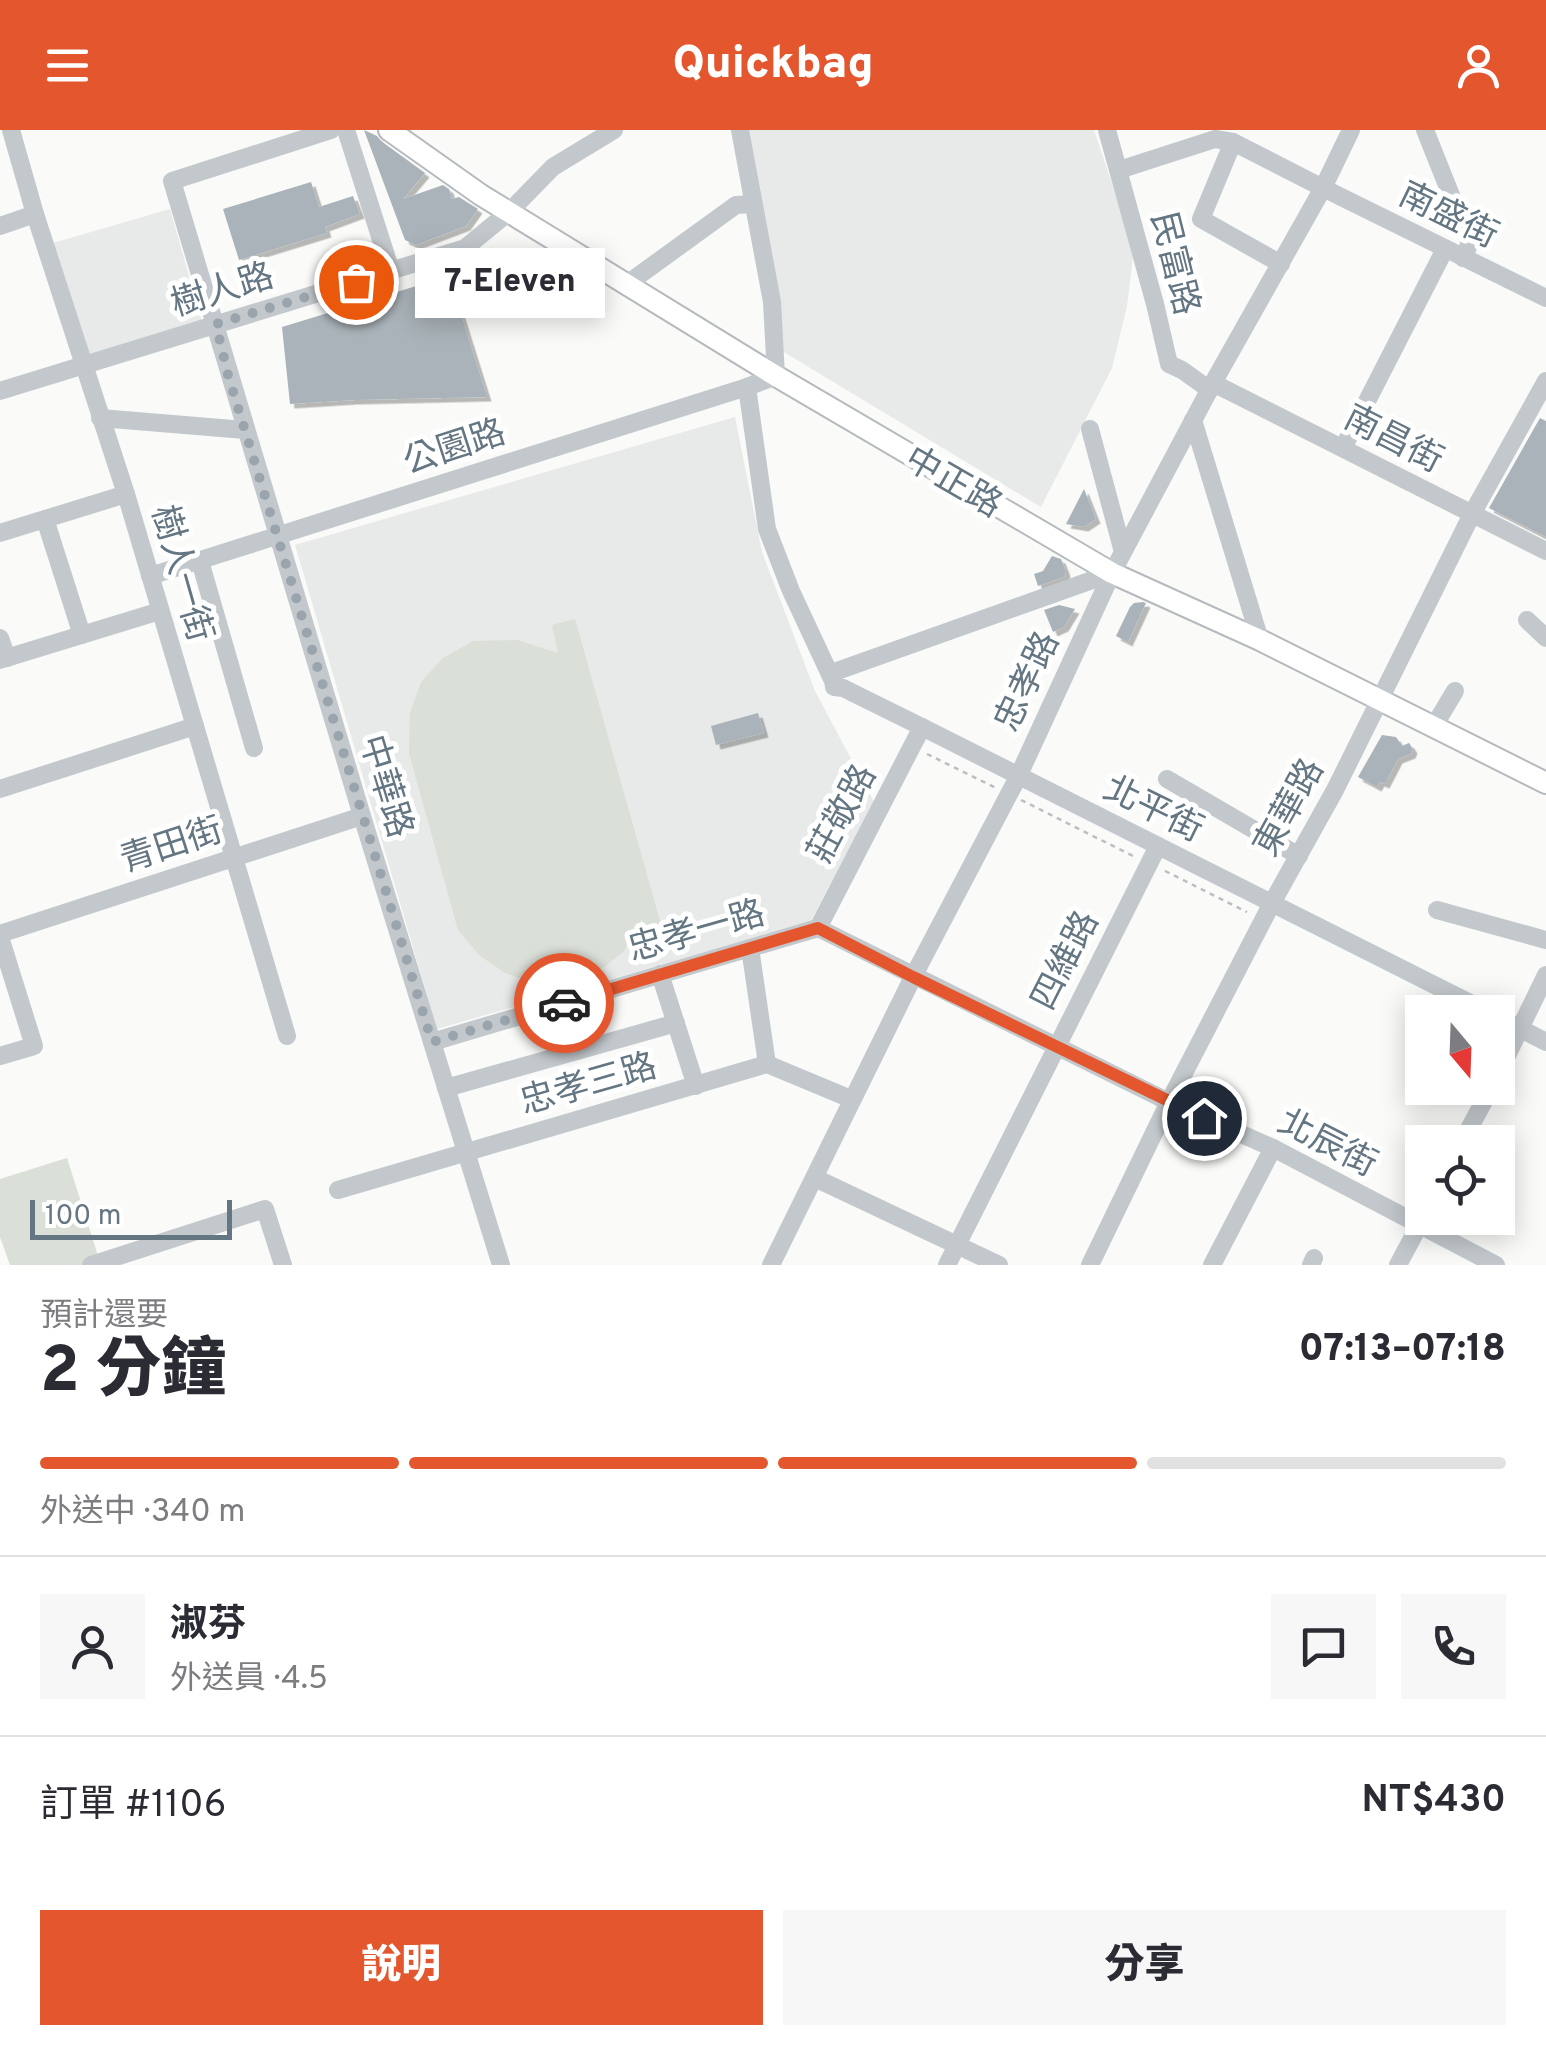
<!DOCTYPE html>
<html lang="zh-TW">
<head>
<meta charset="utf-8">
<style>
  body { margin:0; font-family:Overpass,"Noto Sans TC",sans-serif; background:#f7f7f7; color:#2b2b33; height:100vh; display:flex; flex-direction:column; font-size:38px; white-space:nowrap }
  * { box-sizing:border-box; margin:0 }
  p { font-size:32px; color:#7c7c81 }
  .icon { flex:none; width:55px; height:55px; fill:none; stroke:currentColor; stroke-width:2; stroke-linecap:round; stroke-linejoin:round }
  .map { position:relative; height:1135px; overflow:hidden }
  .side { display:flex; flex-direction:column; background:#fff; flex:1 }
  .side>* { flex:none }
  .needle { width:65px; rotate:161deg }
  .tools { position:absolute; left:1405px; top:865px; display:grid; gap:20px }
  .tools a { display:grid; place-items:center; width:110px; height:110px; border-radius:0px; background:#fff; box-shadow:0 5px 25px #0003; font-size:50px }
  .scale { position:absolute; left:30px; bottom:25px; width:202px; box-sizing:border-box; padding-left:10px; border:5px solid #657683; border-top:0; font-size:28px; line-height:35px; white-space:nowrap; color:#657683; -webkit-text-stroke:8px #fff; paint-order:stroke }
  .pin { position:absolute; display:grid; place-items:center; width:85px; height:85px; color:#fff; margin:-42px; border:5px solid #fff; border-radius:50%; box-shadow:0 2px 10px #0007 }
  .courier { position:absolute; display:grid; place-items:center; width:100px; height:100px; margin:-50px; border:8px solid #e4572e; border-radius:50%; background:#fff; color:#222; box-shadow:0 2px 12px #0007 }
  .bubble { position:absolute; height:70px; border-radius:0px; background:#fff; box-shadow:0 5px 25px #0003; font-size:32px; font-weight:800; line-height:70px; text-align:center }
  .summary em { font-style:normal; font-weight:800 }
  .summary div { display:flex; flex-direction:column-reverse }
  .summary { display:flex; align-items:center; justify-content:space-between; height:170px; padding:0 40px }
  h1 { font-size:65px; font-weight:800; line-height:75px }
  .bar { display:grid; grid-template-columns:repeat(4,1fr); gap:15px 10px; align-content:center; height:120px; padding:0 40px }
  .bar i { height:12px; border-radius:8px; background:#e1e1e2 }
  .bar .on { background:#e4572e }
  .bar p { grid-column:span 4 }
  .line { display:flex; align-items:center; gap:25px; padding:0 40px; border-top:2px solid #e1e1e2 }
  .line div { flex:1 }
  .round { display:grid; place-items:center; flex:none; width:105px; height:105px; border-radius:0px; background:#f7f7f7 }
  .primary-button { display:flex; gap:20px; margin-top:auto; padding:20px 40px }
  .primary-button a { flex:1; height:115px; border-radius:0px; background:#e4572e; color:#fff; font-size:40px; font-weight:800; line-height:115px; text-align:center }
  .primary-button a+a { background:#f7f7f7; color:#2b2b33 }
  header { display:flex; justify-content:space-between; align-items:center; height:130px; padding:0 40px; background:#e4572e; color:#fff; font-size:45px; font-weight:800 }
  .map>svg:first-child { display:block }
  .built { fill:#e8e9e9 }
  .green { fill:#dadfd7 }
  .building { fill:#aab3b9; filter:url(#shadow) }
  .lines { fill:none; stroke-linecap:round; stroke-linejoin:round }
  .major-casing { stroke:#b5babe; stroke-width:24 }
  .path { stroke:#bbbfc2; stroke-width:2.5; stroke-dasharray:5 5; stroke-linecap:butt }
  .minor { stroke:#c3c8cc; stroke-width:18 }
  .major { stroke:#fff; stroke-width:20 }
  .done { stroke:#99a4ac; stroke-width:10; stroke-dasharray:0 18 }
  .route { stroke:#e4572e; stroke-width:12 }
  .labels { text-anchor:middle; stroke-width:10; stroke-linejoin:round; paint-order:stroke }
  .street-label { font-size:35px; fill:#657683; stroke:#fff }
</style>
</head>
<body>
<header><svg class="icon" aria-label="menu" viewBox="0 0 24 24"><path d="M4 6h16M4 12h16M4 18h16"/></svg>Quickbag<svg class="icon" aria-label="person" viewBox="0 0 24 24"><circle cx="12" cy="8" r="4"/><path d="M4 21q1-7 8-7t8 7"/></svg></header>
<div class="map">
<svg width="1546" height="1135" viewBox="0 0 1546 1135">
  <defs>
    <filter id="shadow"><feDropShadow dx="4.5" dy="4.5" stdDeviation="0" flood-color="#0004"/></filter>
  </defs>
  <rect width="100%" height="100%" fill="#fafaf8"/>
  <g class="built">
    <polygon points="745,0 1094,0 1134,119 1127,176 1112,238 1041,377 782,221"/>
    <polygon points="170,79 203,195 86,228 53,113"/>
    <polygon points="735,287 762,422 815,561 874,672 810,792 437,899 295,415"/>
  </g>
  <g class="green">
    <polygon points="575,489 662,798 648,803 642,789 624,821 604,837 572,852 537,854 505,843 479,825 458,800 409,623 410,583 421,552 443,528 473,511 517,510 558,523 552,495"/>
    <polygon points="67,1028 100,1132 91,1135 10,1135 0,1107 0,1049"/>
  </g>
  <g class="building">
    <polygon points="364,0 377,6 381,11 425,43 403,69 443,55 449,59 452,69 459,67 478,79 466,96 416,115 405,110"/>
    <polygon points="311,52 319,77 353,66 360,84 325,97 327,103 239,130 223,79"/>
    <polygon points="449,146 487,267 354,270 290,274 282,197"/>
    <polygon points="1540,288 1546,291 1546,407 1489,378"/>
    <polygon points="1084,359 1096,389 1084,397 1066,394"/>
    <polygon points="1052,426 1061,429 1066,442 1064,447 1038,456 1034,444 1043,441"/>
    <polygon points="1143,472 1146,473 1128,512 1116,506 1130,477 1134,473"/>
    <polygon points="1059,475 1075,479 1064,497 1053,502 1044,480"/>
    <polygon points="758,583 764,603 716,615 711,596"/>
    <polygon points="1382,605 1396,607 1402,616 1409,613 1413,619 1411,624 1398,629 1385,654 1380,652 1377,657 1358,647"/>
  </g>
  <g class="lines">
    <g class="major-casing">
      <polyline id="major" points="389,0 481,65 776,246 1112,443 1260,510 1546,653"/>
    </g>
    <g class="path">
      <polyline points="927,624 996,658"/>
      <polyline points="1021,670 1135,727"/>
      <polyline points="1165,741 1247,782"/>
    </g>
    <g class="minor">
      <polyline points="11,0 35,84 126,364 287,906"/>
      <polyline points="331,0 172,51 362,686 501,1135"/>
      <polyline points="346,0 391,141"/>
      <polyline points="1107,0 1155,174 1169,234 1182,240 1210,260"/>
      <polyline points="1425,0 1470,113 1463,128"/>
      <polyline points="1233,12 1201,89 1281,134"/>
      <polyline points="1119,40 1215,9 1233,12 1323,58 1546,168"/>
      <polyline points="0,96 35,84"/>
      <polyline points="627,154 736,75 752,74"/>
      <polyline points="1213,253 1546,421"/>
      <polyline points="747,257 767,399 791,461 833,551"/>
      <polyline points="0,261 465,118 509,82 553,37 614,0"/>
      <polyline points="100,288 245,300"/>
      <polyline points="1193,290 1260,510"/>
      <polyline points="1090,299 1123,422"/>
      <polyline points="1343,318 1445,119"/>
      <polyline points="45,389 82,505"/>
      <polyline points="0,403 126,364"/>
      <polyline points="200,431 254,618"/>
      <polyline points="1112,443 837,541 833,545 834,557 843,558 922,597 1488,882"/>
      <polyline points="150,446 747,257 776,246 772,172 740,0"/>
      <polyline points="1527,490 1546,508"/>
      <polyline points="0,508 7,528"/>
      <polyline points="0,530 160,481"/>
      <polyline points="1434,596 1455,561"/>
      <polyline points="1167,649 1299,726"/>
      <polyline points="0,659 195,596"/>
      <polyline points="1437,780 1546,810"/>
      <polyline points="818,798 922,597"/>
      <polyline points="0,804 362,686"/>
      <polyline points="0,807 34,916 0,926"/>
      <polyline points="750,818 767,934"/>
      <polyline points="660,844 696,956"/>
      <polyline points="1498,887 1546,912"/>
      <polyline points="432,912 818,798 1169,972 1273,1018 1496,1135"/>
      <polyline points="1498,944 1546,845"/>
      <polyline points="446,958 676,893"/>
      <polyline points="1462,1012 1491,958"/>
      <polyline points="815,1048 999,1135"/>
      <polyline points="338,1060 767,934 851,969"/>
      <polyline points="91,1135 265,1079 283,1135"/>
      <polyline points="771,1135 913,847 1018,647 1112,443 1213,253 1323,58 1351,0"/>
      <polyline points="947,1135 1158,716"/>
      <polyline points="1090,1135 1169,972 1272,773 1335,660 1472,384 1546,251"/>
      <polyline points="1212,1135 1273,1018"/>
      <polyline points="1311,1135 1314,1128"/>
      <polyline points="1398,1135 1423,1088"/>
    </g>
    <use href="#major" class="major"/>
  </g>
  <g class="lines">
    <polyline class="done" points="356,152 216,194 228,245 432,912 564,873"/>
    <polyline class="route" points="564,873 818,798 913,847 1204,988"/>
  </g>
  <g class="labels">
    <g class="street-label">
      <text transform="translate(1449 84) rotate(26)" y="12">南盛街</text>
      <text transform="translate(1176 133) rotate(76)" y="12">民富路</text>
      <text transform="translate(222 159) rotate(-17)" y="12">樹人路</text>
      <text transform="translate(1394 308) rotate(27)" y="12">南昌街</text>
      <text transform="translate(454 316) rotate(-18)" y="12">公園路</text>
      <text transform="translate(954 351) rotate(30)" y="12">中正路</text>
      <text transform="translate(183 443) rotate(74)" y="12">樹人一街</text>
      <text transform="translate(1026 551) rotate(-65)" y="12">忠孝路</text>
      <text transform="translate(387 656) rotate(73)" y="12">中華路</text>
      <text transform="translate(1288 677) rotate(-61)" y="12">東華路</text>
      <text transform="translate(1154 678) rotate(26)" y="12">北平街</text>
      <text transform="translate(841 683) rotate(-62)" y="12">莊敬路</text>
      <text transform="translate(171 714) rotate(-18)" y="12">青田街</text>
      <text transform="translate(696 800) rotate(-16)" y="12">忠孝一路</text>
      <text transform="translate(1064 830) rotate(-63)" y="12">四維路</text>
      <text transform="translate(588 953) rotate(-16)" y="12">忠孝三路</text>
      <text transform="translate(1328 1012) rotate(27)" y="12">北辰街</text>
    </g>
  </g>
</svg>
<div class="tools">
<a><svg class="needle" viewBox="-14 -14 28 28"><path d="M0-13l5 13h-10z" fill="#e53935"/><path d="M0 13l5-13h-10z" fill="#7c7c81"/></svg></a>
<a><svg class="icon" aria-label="locate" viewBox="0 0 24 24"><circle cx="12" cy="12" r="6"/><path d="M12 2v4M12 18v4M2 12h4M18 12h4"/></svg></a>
</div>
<div class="scale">100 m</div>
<div class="pin" style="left:356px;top:152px;background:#ea580c"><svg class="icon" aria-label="bag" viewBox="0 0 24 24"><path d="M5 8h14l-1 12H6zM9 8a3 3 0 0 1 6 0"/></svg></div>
<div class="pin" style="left:1204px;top:988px;background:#1f2937"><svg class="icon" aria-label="home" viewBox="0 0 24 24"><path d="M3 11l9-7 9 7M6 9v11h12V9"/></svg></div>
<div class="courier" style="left:564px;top:873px"><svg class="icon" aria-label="car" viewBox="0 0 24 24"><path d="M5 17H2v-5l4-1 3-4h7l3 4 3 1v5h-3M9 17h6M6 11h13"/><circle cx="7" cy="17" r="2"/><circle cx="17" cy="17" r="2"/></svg></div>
<div class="bubble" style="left:415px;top:118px;width:190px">7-Eleven</div>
</div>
<section class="side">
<div class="summary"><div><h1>2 分鐘</h1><p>預計還要</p></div><em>07:13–07:18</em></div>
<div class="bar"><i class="on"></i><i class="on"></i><i class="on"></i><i></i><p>外送中 · 340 m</p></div>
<div class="line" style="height:180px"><a class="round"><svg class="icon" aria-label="person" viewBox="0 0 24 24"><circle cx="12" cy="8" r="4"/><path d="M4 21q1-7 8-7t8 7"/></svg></a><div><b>淑芬</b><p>外送員 · 4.5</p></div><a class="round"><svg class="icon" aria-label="chat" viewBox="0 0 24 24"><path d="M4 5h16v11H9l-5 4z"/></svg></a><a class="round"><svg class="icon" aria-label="phone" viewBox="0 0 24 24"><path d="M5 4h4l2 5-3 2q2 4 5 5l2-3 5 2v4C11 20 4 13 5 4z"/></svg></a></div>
<div class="line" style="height:130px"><div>訂單 #1106</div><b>NT$430</b></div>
<div class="primary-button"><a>說明</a><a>分享</a></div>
</section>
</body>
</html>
